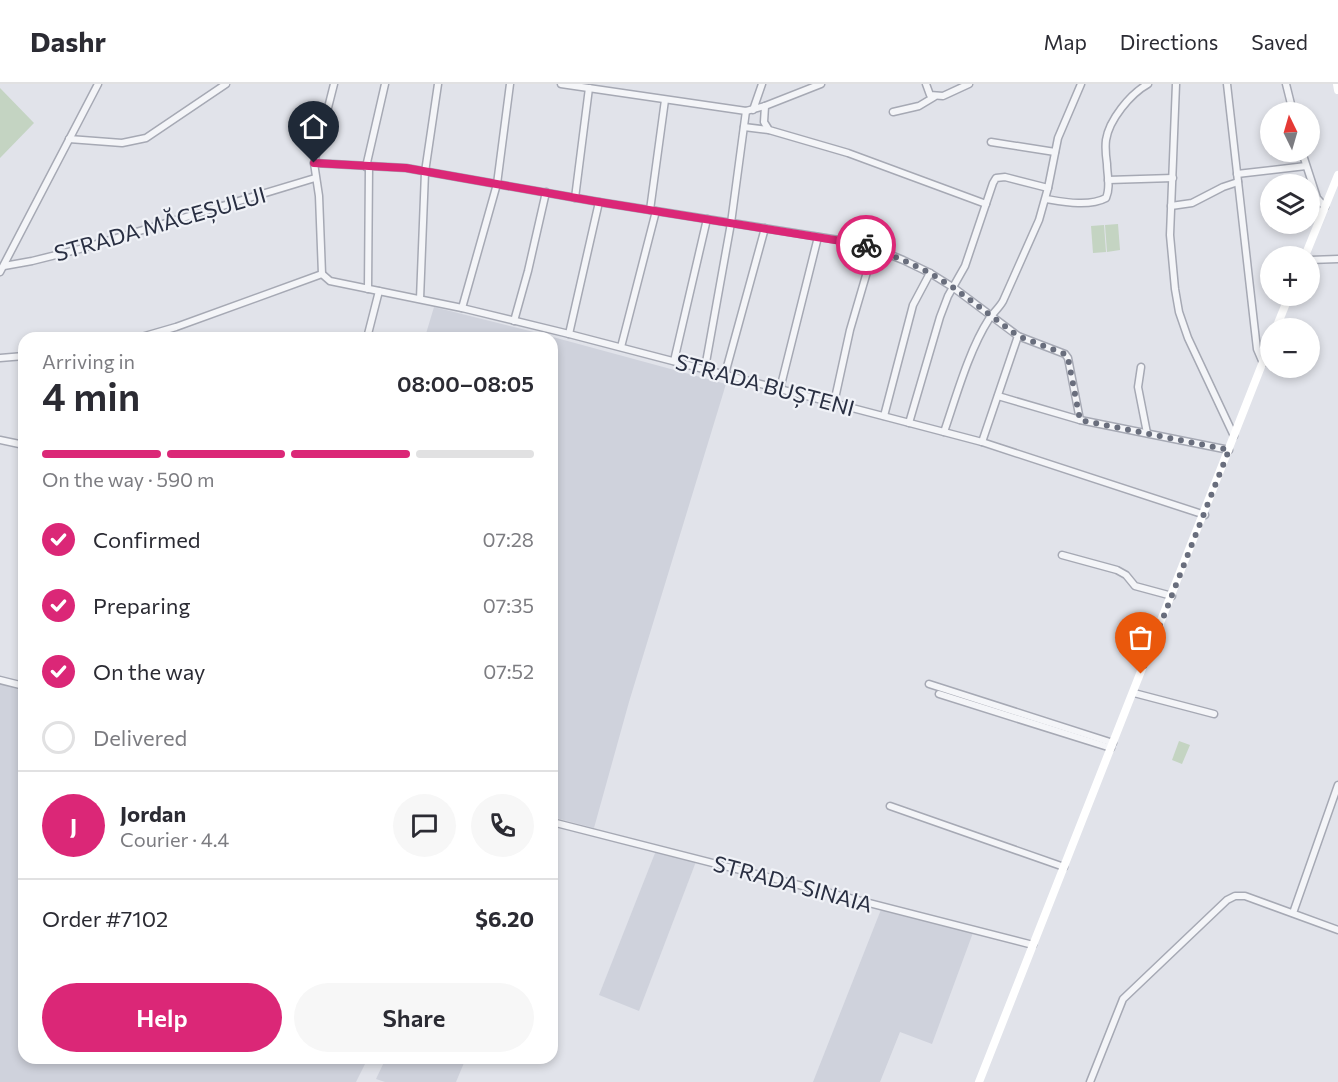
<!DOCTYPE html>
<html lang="en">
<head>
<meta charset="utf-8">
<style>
  body { margin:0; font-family:Commissioner,sans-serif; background:#f7f7f7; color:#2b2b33; height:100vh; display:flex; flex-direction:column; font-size:22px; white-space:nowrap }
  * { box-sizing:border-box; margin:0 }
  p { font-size:20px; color:#7c7c81 }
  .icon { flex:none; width:33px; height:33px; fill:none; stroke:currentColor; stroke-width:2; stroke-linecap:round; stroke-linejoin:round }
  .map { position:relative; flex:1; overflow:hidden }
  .panel { position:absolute; left:18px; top:248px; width:540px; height:732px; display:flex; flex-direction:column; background:#fff; border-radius:18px; box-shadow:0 3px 9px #0003 }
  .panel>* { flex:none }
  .needle { width:39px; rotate:355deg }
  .controls { position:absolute; left:1260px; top:18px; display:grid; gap:12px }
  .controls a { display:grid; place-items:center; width:60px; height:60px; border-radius:50%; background:#fff; box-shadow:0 3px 9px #0003; font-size:30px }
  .pin { position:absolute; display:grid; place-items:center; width:51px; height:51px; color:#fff; margin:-62px -26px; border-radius:50% 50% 50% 0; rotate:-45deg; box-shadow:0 0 6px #0007 }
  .pin .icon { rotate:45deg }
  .courier { position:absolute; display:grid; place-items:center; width:60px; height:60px; margin:-30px; border:4px solid #db2777; border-radius:50%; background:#fff; color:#222; box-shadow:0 2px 8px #0007 }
  .head em { font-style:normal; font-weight:600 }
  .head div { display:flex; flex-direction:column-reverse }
  .head { display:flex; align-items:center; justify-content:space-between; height:102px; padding:0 24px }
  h1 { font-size:39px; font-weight:600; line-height:45px }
  .bar { display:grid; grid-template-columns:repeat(4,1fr); gap:9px 6px; align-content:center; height:72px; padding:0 24px }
  .bar i { height:8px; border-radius:4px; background:#e1e1e2 }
  .bar .on { background:#db2777 }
  .bar p { grid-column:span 4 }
  .line { display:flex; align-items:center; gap:15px; padding:0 24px; border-top:2px solid #e1e1e2 }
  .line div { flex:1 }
  .round { display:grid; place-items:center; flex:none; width:63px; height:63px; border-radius:32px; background:#f7f7f7 }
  ol { padding:0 24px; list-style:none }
  li { display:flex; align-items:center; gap:18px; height:66px }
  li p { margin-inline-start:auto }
  li .icon { padding:6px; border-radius:50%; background:#db2777; color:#fff; stroke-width:4 }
  li:last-child { color:#7c7c81 }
  li i { width:33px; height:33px; border:3px solid #e1e1e2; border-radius:50% }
  .primary-button { display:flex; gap:12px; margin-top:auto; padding:12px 24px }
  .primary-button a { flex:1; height:69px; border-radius:36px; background:#db2777; color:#fff; font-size:24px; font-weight:600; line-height:69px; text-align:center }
  .primary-button a+a { background:#f7f7f7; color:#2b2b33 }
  header { display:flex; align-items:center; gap:36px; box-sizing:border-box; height:84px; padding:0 30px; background:#fff; border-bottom:2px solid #e1e1e2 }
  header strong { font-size:28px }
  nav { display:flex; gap:33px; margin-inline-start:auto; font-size:21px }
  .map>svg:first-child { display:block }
  .built { fill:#cfd2dc }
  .green { fill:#c4d4c2 }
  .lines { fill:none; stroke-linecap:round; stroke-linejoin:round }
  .street-casing { stroke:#a6a9b4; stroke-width:9 }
  .street { stroke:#f4f5f8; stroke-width:6 }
  .secondary { stroke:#fff; stroke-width:8 }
  .done { stroke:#696e7d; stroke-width:6; stroke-dasharray:0 10.8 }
  .route { stroke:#db2777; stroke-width:8 }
  .labels { text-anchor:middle; stroke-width:4.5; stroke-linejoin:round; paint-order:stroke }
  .street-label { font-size:22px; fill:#292f42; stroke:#f0f2f7 }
</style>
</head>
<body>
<header>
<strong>Dashr</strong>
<nav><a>Map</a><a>Directions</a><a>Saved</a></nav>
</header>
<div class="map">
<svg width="1338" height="998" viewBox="0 0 1338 998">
  <rect width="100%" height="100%" fill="#e1e3ea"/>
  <g class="built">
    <polygon points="434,223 538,249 726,300 629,618 594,744 552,733 552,254 425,253"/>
    <polygon points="0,596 24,602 24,974 368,974 356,998 0,998"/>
    <polygon points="657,764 697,775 639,927 599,911"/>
    <polygon points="882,823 974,846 932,960 900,948 880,998 813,998"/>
    <polygon points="386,974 466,974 456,998 385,998 376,995"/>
  </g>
  <g class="green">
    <polygon points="0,4 34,39 0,74"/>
    <polygon points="1118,140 1120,166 1107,168 1105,141"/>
    <polygon points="1104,141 1106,168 1093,169 1091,142"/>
    <polygon points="1179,657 1190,661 1182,680 1172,676"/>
  </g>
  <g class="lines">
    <g class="street-casing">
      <g id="street">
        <polyline points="561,0 746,27 765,22 821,0"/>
        <polyline points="926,0 930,11 943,12 969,0"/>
        <polyline points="1176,0 1170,151 1175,205 1179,228 1188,254 1234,352"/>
        <polyline points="1227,0 1254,239 1257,265 1263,279"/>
        <polyline points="1286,0 1293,28"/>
        <polyline points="765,22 764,38 769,46 848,69 986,120"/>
        <polyline points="753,26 762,0"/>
        <polyline points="893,28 919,22 934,13"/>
        <polyline points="744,43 769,46"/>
        <polyline points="69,55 122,59 146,54 226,0"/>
        <polyline points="991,58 1055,68"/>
        <polyline points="1302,68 1317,114 1325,123"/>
        <polyline points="314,79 406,84 599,118 864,160 903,176 930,189 954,204 1018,252 1065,270 1068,274 1080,336"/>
        <polyline points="366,83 385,0"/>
        <polyline points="1237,90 1306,82"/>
        <polyline points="1108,96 1173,94"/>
        <polyline points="575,114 589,4"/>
        <path d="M1046 115C1064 118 1089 123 1106 114 1111 103 1107 91 1107 80 1106 73 1105 64 1106 56 1109 36 1130 10 1148 0"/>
        <polyline points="1171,122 1192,119 1223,103 1238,98"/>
        <polyline points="650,126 665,16"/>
        <polyline points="1310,176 1338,175"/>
        <polyline points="4,182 32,177 80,165 315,94"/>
        <polyline points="0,188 98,0"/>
        <polyline points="322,190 330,197 462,224 569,250 944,348 982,358 1205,431"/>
        <polyline points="322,190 319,112 314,79 334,0"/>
        <polyline points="368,205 369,83"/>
        <polyline points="420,215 425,88 438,0"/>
        <polyline points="462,224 497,100 510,0"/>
        <polyline points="514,237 528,187 546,108"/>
        <polyline points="569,250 599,118"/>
        <polyline points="138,254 176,243 322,190"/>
        <polyline points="367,254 379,207"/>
        <polyline points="621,263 656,127"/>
        <polyline points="0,274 24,272"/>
        <polyline points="674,277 707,135"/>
        <polyline points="1141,283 1138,303 1147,349"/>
        <polyline points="705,284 731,139 746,27"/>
        <polyline points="725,290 765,144"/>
        <polyline points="780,305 818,153"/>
        <polyline points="998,312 1080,336 1229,366"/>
        <polyline points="834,319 850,246 874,164"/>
        <polyline points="884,332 913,221 930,189"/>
        <polyline points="909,339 940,233 948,212 965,182 993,99 996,94 1005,93 1048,104"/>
        <path d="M944 348C956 313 969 266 989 235 993 229 999 224 1003 217L1039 136 1048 104 1058 54 1081 0"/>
        <polyline points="0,356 24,361"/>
        <polyline points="982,358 1018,252"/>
        <polyline points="1062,471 1117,486 1126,491 1135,502 1172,512"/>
        <polyline points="0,596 24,602"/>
        <polyline points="929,600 1113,659"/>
        <polyline points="1134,609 1214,630"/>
        <polyline points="939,610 1111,664"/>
        <polyline points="890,722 1064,783"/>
        <polyline points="552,738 1033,861"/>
        <polyline points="1293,829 1338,701"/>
        <polyline points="1090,998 1123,915 1227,816 1235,812 1245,812 1338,846"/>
      </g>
    </g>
    <use href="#street" class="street"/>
    <g class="secondary">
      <polyline points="1337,0 1338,6"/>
      <polyline points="1305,172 1338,91"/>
      <polyline points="1276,244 1289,212"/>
      <polyline points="979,998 1270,260"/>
    </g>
  </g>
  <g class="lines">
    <polyline class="done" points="866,161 903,176 930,189 954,204 1018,252 1065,270 1068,274 1080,336 1229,366 1141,590"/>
    <polyline class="route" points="314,79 406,84 599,118 866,161"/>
  </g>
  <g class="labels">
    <g class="street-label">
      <text transform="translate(160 140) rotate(-16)" y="8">STRADA MĂCEȘULUI</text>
      <text transform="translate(765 301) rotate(15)" y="8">STRADA BUȘTENI</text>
      <text transform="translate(793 800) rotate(15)" y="8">STRADA SINAIA</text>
    </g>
  </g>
</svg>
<div class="controls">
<a><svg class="needle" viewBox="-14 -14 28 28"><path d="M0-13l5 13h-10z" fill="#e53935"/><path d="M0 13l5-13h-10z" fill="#7c7c81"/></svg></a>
<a><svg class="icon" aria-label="layers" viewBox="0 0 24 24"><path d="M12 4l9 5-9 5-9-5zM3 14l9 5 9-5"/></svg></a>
<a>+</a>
<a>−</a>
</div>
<div class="pin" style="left:1141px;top:590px;background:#ea580c"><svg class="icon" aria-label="bag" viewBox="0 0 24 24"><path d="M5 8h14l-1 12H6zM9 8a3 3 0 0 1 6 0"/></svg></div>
<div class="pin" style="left:314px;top:79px;background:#1f2937"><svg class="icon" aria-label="home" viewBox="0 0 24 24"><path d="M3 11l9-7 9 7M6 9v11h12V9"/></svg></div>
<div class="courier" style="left:866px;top:161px"><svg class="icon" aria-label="bike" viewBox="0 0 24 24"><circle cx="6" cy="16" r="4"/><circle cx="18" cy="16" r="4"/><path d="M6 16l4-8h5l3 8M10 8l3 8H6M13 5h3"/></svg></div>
<section class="panel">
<div class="head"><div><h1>4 min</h1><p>Arriving in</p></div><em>08:00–08:05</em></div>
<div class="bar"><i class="on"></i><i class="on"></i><i class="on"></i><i></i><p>On the way · 590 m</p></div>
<ol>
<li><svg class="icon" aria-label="check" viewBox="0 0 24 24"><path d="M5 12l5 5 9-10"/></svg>Confirmed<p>07:28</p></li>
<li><svg class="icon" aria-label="check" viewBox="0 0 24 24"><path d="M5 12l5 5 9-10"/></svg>Preparing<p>07:35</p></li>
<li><svg class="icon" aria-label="check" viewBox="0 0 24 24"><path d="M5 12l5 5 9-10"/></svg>On the way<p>07:52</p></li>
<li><i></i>Delivered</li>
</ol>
<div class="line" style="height:108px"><b class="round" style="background:#db2777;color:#fff">J</b><div><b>Jordan</b><p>Courier · 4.4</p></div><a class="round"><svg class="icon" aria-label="chat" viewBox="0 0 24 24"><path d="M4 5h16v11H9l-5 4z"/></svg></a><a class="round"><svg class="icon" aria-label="phone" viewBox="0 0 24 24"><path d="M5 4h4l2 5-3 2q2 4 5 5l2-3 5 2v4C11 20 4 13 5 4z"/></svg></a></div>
<div class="line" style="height:78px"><div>Order #7102</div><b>$6.20</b></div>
<div class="primary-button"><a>Help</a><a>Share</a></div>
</section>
</div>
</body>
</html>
